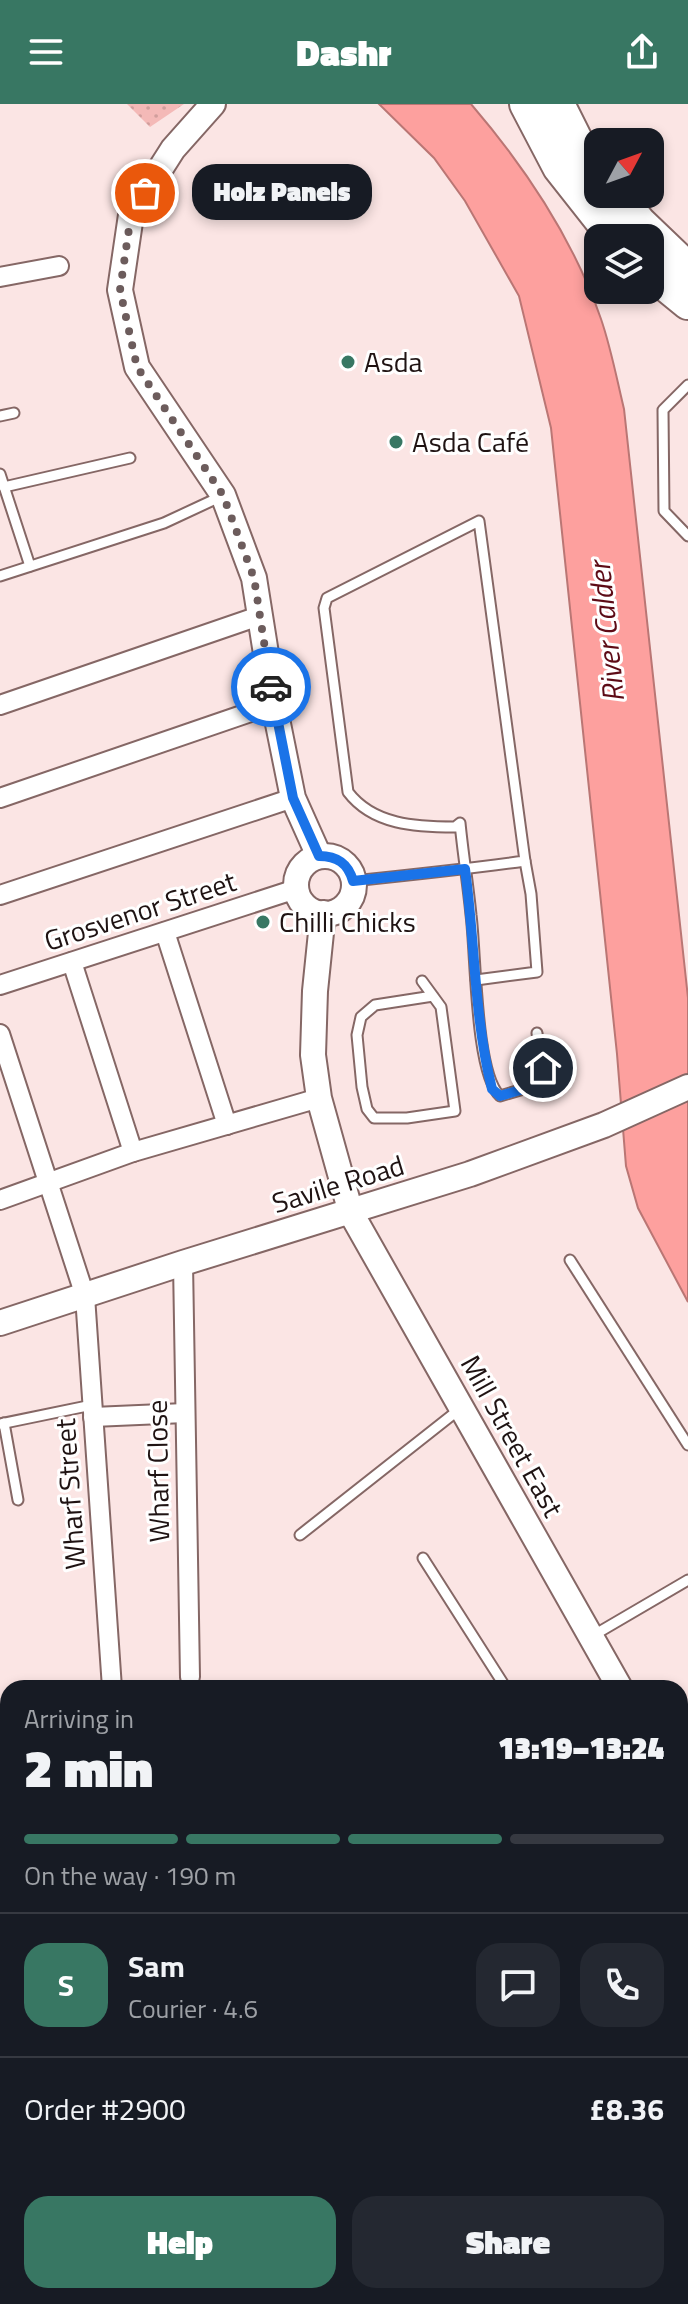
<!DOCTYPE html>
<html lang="en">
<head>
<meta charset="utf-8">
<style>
  body { margin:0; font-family:"Titillium Web",sans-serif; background:#242831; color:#f1f3f6; height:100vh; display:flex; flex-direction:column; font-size:30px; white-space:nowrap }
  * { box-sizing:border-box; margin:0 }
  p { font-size:26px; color:#9ea1a6 }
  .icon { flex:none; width:44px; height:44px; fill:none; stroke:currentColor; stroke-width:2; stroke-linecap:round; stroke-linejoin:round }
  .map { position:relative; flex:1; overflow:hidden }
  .side { position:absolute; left:0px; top:1576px; width:688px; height:624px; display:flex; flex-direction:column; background:#171b24; border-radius:24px 24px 0 0; box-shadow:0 4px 12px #0003 }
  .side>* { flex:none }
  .needle { width:52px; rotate:49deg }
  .fabs { position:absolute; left:584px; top:24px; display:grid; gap:16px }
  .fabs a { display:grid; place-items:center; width:80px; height:80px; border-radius:16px; background:#171b24; box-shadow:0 4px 12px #0003; font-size:40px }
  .pin { position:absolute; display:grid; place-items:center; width:68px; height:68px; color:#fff; margin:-34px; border:4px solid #fff; border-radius:50%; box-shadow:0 2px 8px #0007 }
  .courier { position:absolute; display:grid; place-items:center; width:80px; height:80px; margin:-40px; border:6px solid #1a73e8; border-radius:50%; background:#fff; color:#222; box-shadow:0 2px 10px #0007 }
  .bubble { position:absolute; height:56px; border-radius:24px; background:#171b24; box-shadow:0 4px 12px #0003; font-size:26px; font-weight:800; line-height:56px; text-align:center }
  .summary em { font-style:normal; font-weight:800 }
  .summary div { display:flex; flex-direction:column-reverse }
  .summary { display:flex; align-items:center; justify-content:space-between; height:136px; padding:0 24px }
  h1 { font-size:52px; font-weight:800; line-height:60px }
  .bar { display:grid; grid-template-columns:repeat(4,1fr); gap:12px 8px; align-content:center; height:96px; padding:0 24px }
  .bar i { height:10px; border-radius:6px; background:#363941 }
  .bar .selected { background:#387763 }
  .bar p { grid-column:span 4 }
  .line { display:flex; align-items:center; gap:20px; padding:0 24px; border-top:2px solid #363941 }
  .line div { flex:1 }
  .round { display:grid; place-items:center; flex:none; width:84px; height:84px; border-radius:24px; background:#242831 }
  .button { display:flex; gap:16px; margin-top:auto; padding:16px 24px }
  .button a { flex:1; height:92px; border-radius:24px; background:#387763; color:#fff; font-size:32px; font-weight:800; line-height:92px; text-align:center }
  .button a+a { background:#242831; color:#f1f3f6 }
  header { display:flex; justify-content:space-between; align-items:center; height:104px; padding:0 24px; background:#387763; color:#fff; font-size:36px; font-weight:800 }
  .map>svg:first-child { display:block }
  .grass { fill:url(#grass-dots) }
  .park { fill:#f4b9b7 }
  .water { fill:#fda09e; stroke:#ba7674; stroke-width:2 }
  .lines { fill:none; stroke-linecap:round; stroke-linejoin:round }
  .lane-casing { stroke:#856765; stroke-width:13 }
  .street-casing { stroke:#856765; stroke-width:22 }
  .secondary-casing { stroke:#856765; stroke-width:28 }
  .highway-casing { stroke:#856765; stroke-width:36 }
  .lane { stroke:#fff; stroke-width:9 }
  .street { stroke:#fff; stroke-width:18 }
  .secondary { stroke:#fff; stroke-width:24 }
  .highway { stroke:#fff; stroke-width:32 }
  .done { stroke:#6c5c5c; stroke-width:8; stroke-dasharray:0 14.4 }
  .route { stroke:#1a73e8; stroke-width:10 }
  .poi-dot { fill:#387763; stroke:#fff; stroke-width:3 }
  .labels { text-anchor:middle; stroke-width:6; stroke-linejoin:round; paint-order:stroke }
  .poi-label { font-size:28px; fill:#1f1313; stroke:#fff; text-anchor:start }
  .street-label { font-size:28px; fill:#1f1313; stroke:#fff }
  .water-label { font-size:30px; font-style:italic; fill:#5d0b16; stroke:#fff }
</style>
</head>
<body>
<header><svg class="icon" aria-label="menu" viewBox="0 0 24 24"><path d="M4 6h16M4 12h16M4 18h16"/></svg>Dashr<svg class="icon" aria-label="share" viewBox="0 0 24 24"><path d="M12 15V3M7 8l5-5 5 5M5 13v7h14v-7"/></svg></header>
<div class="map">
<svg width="688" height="2200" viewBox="0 0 688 2200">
  <defs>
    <pattern id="grass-dots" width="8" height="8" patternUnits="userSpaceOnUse" patternTransform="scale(2)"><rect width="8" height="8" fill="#f4b9b7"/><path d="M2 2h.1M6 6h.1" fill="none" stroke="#d19e9c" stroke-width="1.8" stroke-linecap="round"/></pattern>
  </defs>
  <rect width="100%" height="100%" fill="#fbe5e4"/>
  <polygon class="grass" points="127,0 184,0 150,23"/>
  <polygon class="park" points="53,2192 167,2192 172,2200 47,2200"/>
  <path class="water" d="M379 0H471C525 63 574 137 601 215 611 244 617 276 624 305L688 894V1198L638 1104 626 1062 617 950 551 324 519 192 465 97 434 54Z"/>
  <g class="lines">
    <g class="lane-casing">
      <g id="lane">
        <polyline points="688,281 663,306 664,407 688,432"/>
        <polyline points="0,312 14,309"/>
        <polyline points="0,370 30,462"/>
        <polyline points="4,383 130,354"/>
        <polyline points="0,472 164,419 222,392"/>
        <path d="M353 777C411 771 468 765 525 757L479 417 327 494 324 504 348 688C373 721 416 723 455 723L460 719C463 750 468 780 471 811 476 848 475 969 500 992L537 981 543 976 537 929"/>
        <polyline points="476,876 537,868 531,790 525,757"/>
        <polyline points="422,877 441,903 455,1007 407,1014 374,1014 367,1005 362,983 357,931 361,913 375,901 433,892"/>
        <polyline points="570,1156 688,1341"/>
        <polyline points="4,1319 18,1396"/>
        <polyline points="0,1320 92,1301"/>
        <polyline points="300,1431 461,1304"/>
        <polyline points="423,1454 506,1584"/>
        <polyline points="594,1531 688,1476"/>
        <polyline points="0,2146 8,2149"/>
      </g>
    </g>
    <g class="street-casing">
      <g id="street">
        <polyline points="0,173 59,162"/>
        <polyline points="0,601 259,512"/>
        <polyline points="0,694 274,600"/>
        <polyline points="0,791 293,694"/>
        <polyline points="165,828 227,1021"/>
        <polyline points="72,858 133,1048"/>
        <polyline points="0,881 296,785"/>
        <polyline points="0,930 85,1192 112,1584"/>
        <polyline points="0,1096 133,1048 319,994"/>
        <polyline points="183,1159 190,1573"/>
        <polyline points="93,1313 185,1309"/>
        <polyline points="0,1863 8,1874"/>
        <polyline points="0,1975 8,1979"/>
        <polyline points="0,2063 8,2066"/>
        <polyline points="180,2192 185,2200"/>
        <polyline points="525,2192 528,2200"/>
      </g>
    </g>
    <g class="secondary-casing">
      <g id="secondary">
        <polyline points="213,0 173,45 131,111 120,186 137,263 223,391 254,474 274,600 293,694 319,752"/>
        <circle cx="325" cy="781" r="29"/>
        <polyline points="323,809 315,887 313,951 319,994 351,1109 620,1584"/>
        <polyline points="0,1219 183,1159 470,1070 604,1021 688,983"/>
        <polyline points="680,1698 688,1714"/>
      </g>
    </g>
    <g class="highway-casing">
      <g id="highway">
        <polyline points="526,0 559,63 615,134"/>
        <polyline points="558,0 584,52 598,69"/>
        <polyline points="616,90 639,118 688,165"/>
        <polyline points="650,168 688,199"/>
      </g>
    </g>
    <use href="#lane" class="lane"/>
    <use href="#street" class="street"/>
    <use href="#secondary" class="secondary"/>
    <use href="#highway" class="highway"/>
  </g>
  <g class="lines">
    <polyline class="done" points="145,89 131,111 120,186 137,263 223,391 254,474 271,583"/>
    <path class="route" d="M271 583 293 694 319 752C337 752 348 759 353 777L465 765C475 838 474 913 492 985L500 992 537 981 543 976V964"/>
  </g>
  <g class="poi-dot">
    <circle cx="348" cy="258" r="8"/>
    <circle cx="396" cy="338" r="8"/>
    <circle cx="263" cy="818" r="8"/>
  </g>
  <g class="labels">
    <g class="poi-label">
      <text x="364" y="268">Asda</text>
      <text x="412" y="348">Asda Café</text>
      <text x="279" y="828">Chilli Chicks</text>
    </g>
    <g class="street-label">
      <text transform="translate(140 807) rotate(-18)" y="10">Grosvenor Street</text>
      <text transform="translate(338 1080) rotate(-17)" y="10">Savile Road</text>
      <text transform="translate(512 1332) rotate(61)" y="10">Mill Street East</text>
      <text transform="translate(158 1367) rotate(-91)" y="10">Wharf Close</text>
      <text transform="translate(70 1390) rotate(-94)" y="10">Wharf Street</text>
    </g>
    <g class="water-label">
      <text transform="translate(607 528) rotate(-96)" y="10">River Calder</text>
    </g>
  </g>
</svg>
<div class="fabs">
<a><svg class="needle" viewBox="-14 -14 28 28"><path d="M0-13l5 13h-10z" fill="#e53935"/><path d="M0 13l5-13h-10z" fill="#9ea1a6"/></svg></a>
<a><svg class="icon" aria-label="layers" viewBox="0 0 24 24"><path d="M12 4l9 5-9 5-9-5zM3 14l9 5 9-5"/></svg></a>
</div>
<div class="pin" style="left:145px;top:89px;background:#ea580c"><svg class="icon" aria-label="bag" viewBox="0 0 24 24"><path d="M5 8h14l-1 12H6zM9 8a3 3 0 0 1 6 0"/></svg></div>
<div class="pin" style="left:543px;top:964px;background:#1f2937"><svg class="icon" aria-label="home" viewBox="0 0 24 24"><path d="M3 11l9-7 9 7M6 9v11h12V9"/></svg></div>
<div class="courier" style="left:271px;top:583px"><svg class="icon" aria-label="car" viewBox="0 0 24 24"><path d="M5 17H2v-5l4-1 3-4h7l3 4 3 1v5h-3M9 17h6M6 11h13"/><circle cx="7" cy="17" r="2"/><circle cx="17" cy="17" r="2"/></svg></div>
<div class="bubble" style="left:192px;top:60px;width:180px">Holz Panels</div>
<section class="side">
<div class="summary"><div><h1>2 min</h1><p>Arriving in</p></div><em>13:19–13:24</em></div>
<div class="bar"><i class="selected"></i><i class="selected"></i><i class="selected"></i><i></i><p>On the way · 190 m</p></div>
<div class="line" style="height:144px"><b class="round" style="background:#387763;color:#fff">S</b><div><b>Sam</b><p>Courier · 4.6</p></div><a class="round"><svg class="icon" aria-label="chat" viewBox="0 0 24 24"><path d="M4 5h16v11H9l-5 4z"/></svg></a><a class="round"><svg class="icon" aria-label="phone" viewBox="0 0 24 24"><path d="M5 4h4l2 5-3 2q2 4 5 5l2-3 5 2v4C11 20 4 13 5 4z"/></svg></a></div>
<div class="line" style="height:104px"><div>Order #2900</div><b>£8.36</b></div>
<div class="button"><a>Help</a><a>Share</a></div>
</section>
</div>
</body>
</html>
